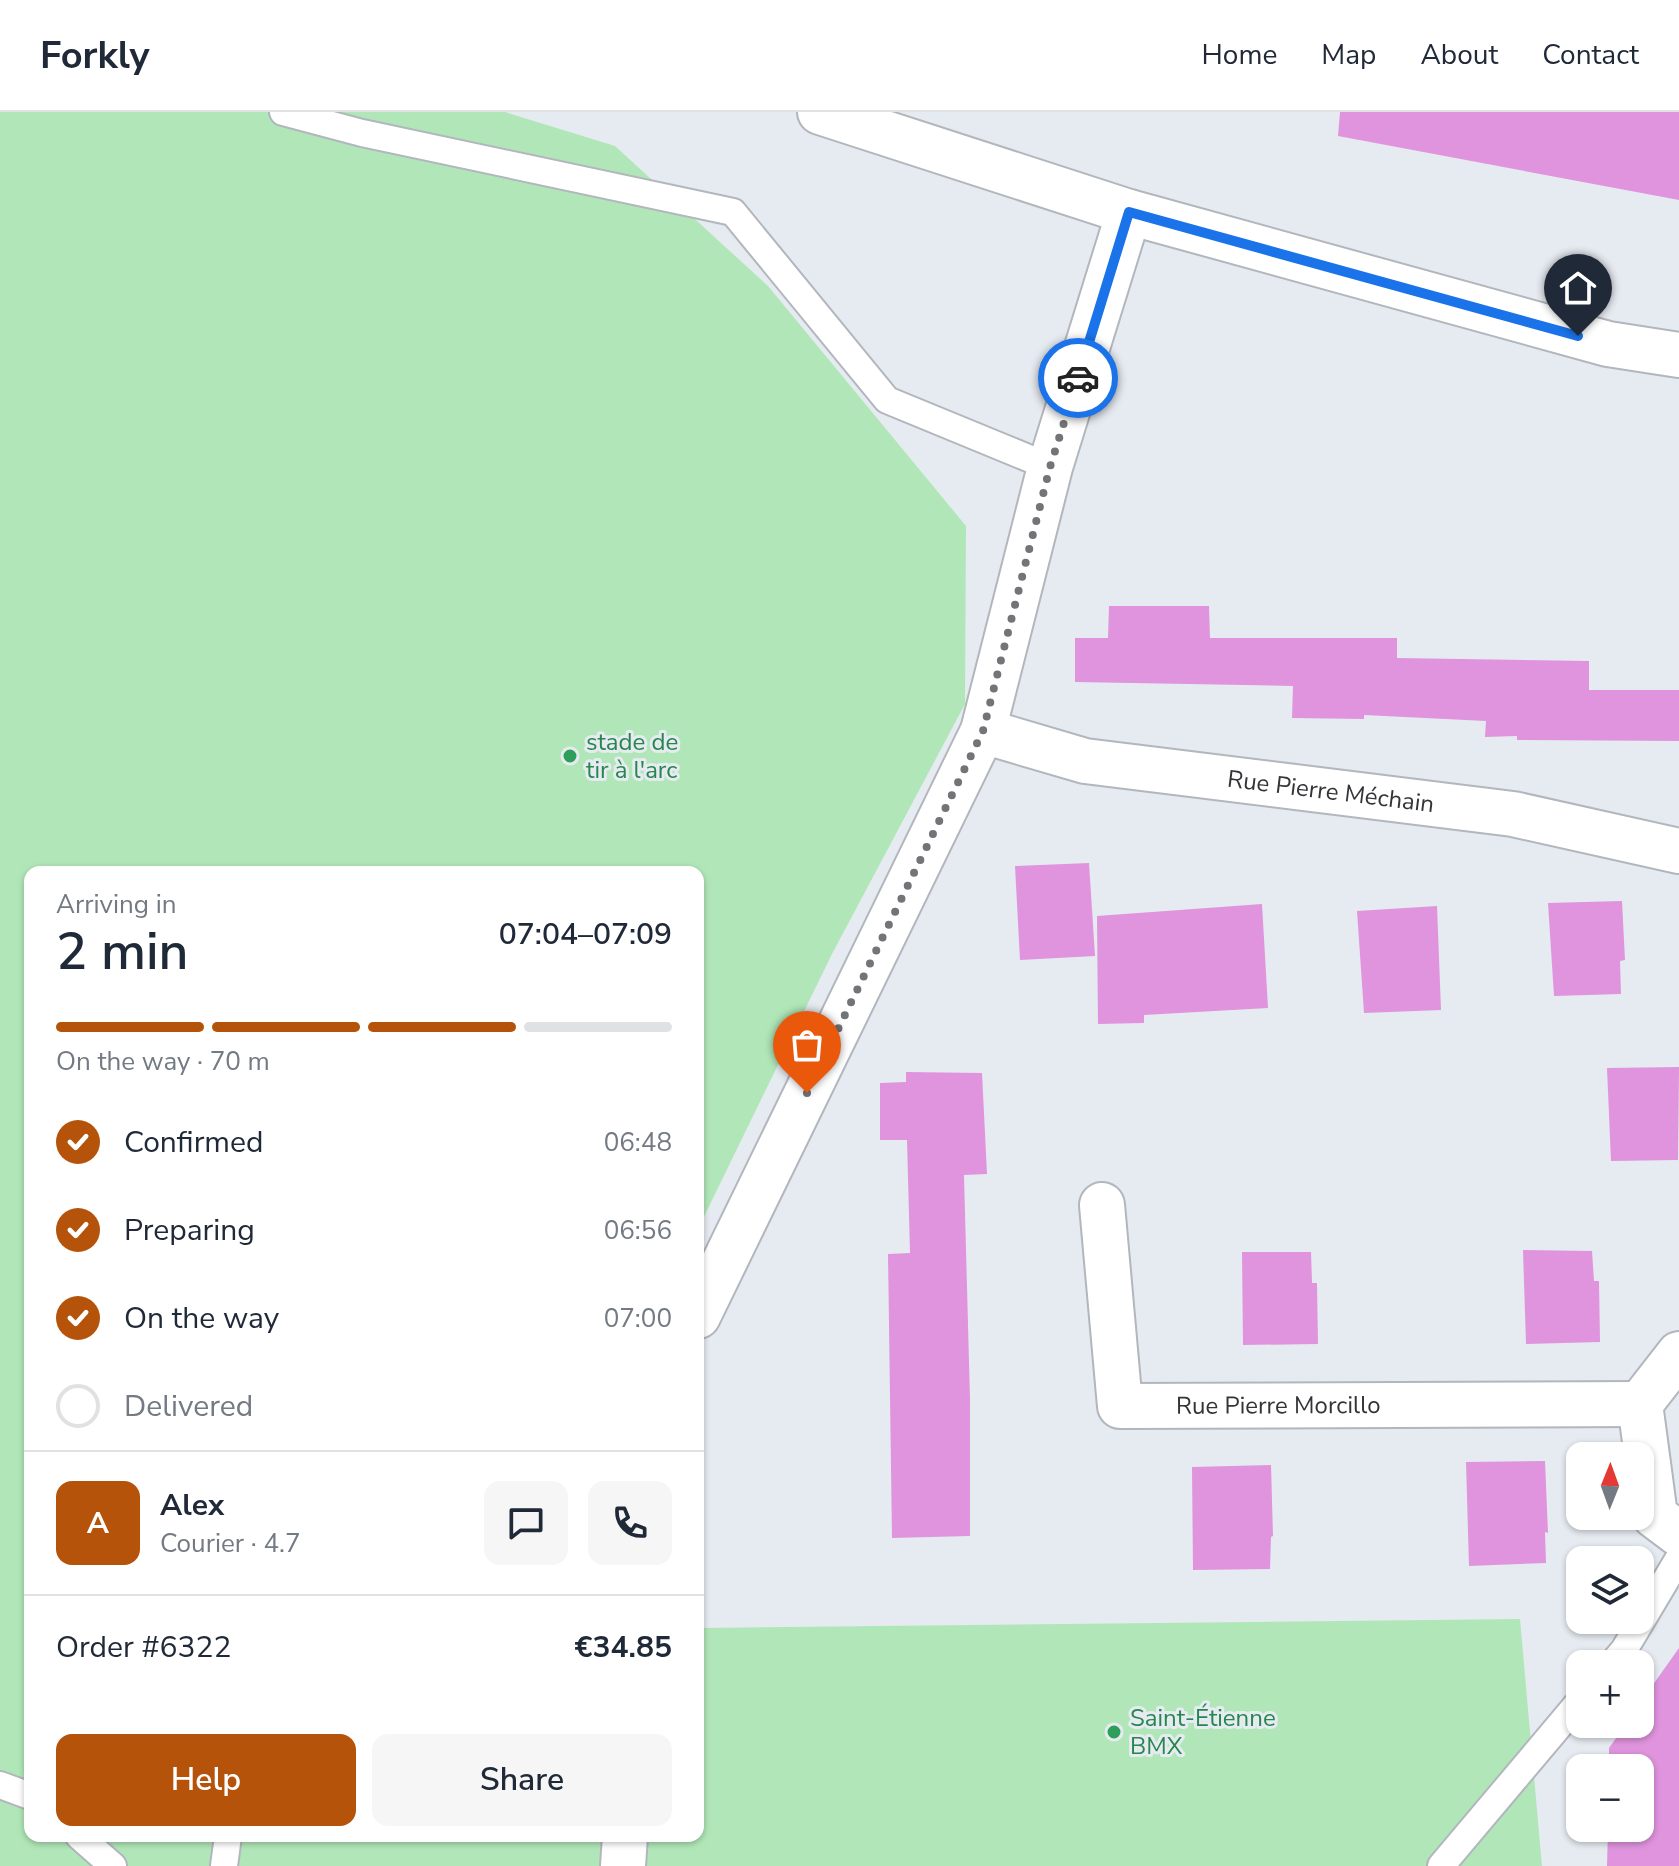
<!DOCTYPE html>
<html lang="en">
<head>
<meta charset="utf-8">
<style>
  body { margin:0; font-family:"Nunito Sans",sans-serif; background:#f6f6f7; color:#1f2937; height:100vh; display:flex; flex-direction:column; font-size:30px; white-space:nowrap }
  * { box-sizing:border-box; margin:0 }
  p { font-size:26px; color:#747a83 }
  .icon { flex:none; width:44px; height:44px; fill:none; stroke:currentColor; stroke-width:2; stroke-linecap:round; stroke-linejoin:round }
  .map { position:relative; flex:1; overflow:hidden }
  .panel { position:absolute; left:24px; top:754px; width:680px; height:976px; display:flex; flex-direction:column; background:#fff; border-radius:16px; box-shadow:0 2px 6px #0004 }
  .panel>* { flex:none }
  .needle { width:52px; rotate:1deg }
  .buttons { position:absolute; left:1566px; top:1330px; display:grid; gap:16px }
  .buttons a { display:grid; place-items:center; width:88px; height:88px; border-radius:16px; background:#fff; box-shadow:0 2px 6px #0004; font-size:40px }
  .pin { position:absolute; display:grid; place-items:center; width:68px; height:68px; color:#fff; margin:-82px -34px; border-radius:50% 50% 50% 0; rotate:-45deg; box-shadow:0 0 8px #0007 }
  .pin .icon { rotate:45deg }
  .courier { position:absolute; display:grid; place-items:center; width:80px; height:80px; margin:-40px; border:6px solid #1a73e8; border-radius:50%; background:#fff; color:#222; box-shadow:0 2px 10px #0007 }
  .head em { font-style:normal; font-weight:600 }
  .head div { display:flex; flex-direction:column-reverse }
  .head { display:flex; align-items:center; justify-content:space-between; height:136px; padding:0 32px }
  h1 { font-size:52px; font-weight:600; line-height:60px }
  .bar { display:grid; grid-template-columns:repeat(4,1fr); gap:12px 8px; align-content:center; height:96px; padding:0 32px }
  .bar i { height:10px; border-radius:6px; background:#e0e1e3 }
  .bar .on { background:#b45309 }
  .bar p { grid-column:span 4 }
  .line { display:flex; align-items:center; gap:20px; padding:0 32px; border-top:2px solid #e0e1e3 }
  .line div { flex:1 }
  .round { display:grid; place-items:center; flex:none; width:84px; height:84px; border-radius:16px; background:#f6f6f7 }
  ol { padding:0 32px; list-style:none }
  li { display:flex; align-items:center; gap:24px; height:88px }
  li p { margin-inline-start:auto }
  li .icon { padding:8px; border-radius:50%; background:#b45309; color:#fff; stroke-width:4 }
  li:last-child { color:#747a83 }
  li i { width:44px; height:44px; border:4px solid #e0e1e3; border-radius:50% }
  .primary-button { display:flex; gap:16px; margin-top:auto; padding:16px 32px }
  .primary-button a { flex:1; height:92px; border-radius:16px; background:#b45309; color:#fff; font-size:32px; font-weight:600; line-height:92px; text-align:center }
  .primary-button a+a { background:#f6f6f7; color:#1f2937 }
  header { display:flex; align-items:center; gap:48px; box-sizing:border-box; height:112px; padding:0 40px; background:#fff; border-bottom:2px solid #e0e1e3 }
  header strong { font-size:38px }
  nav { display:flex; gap:44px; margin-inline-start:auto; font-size:28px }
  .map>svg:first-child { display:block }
  .green { fill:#b1e7b8 }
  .building { fill:#df94dd }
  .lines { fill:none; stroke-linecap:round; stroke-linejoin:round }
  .service-casing { stroke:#b2b6bd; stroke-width:30 }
  .minor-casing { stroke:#b2b6bd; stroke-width:48 }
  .tertiary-casing { stroke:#b2b6bd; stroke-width:48 }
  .service { stroke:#fff; stroke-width:26 }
  .minor { stroke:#fff; stroke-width:44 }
  .tertiary { stroke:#fff; stroke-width:44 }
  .done { stroke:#727478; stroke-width:8; stroke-dasharray:0 14.4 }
  .route { stroke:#1a73e8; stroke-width:10 }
  .leisure-dot { fill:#2e9e5b; stroke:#e6ebf1; stroke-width:3 }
  .labels { text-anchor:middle; stroke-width:6; stroke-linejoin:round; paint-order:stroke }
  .leisure-label { font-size:24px; fill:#27864d; stroke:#e6ebf1; text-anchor:start }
  .street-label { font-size:24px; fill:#333437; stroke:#e6ebf1 }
</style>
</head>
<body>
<header>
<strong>Forkly</strong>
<nav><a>Home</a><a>Map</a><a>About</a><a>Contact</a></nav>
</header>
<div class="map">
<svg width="1679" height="1754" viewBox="0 0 1679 1754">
  <rect width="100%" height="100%" fill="#e6ebf1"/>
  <polygon class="green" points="0,0 505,0 615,34 768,174 966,414 965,592 832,842 698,1117 698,760 30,760 30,1724 698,1724 698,1516 1520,1507 1542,1754 0,1754"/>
  <g class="building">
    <polygon points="1340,0 1679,0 1679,88 1338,24"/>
    <polygon points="1109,494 1209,494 1210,526 1397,526 1397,546 1589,549 1589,578 1679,578 1679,629 1517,628 1517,624 1485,625 1486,609 1364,603 1364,607 1292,606 1293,574 1075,570 1075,526 1108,526"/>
    <polygon points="1089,751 1095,844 1020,848 1015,754"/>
    <polygon points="1622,789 1625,848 1620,849 1621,882 1554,884 1548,791"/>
    <polygon points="1262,792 1268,896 1144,903 1144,911 1098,912 1097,804"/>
    <polygon points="1437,794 1441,898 1364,901 1357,799"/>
    <polygon points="1679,955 1678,1048 1611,1049 1607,956"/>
    <polygon points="906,960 982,961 987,1062 964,1063 970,1287 970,1424 892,1426 888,1142 910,1141 907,1028 880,1028 880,971 906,970"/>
    <polygon points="1523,1138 1592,1139 1594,1169 1599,1169 1600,1230 1526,1232"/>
    <polygon points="1242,1140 1311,1140 1312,1171 1317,1171 1318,1232 1243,1233"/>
    <polygon points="1545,1349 1548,1421 1545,1420 1546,1451 1469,1454 1466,1350"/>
    <polygon points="1271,1353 1273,1424 1271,1425 1270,1457 1193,1458 1192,1355"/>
    <polygon points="1679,1536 1679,1754 1607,1754 1608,1716 1640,1716 1640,1656 1609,1656 1609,1636 1626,1612 1640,1612 1640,1591"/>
  </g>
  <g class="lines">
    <g class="service-casing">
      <g id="service">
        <polyline points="283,0 362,21 733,100 887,288 1050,355"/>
        <polyline points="1612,1552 1624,1538 1679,1446"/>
        <polyline points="0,1673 30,1684"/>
        <polyline points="79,1724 113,1754"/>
        <polyline points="224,1754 228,1724"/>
        <polyline points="1441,1754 1580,1589"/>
      </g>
    </g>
    <g class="minor-casing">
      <g id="minor">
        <path id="s1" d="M983 619 1085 649 1513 702 1679 739"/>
        <path id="s2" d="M1102 1093 1120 1294 1640 1292"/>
        <polyline points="698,1204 983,619 1050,355 1129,100"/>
        <polyline points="1679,1242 1640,1292 1655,1404 1679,1422"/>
        <polyline points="623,1754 625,1724"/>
      </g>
    </g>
    <g class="tertiary-casing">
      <polyline id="tertiary" points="820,0 1129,100 1608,232 1679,243"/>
    </g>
    <use href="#service" class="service"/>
    <use href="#minor" class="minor"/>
    <use href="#tertiary" class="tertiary"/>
  </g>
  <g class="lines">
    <polyline class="done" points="807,981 983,619 1050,355 1078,266"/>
    <polyline class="route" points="1078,266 1129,100 1578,224"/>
  </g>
  <g class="leisure-dot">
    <circle cx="570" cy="644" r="8"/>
    <circle cx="1114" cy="1620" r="8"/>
  </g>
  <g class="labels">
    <g class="leisure-label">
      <text x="586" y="638">stade de<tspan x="586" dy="28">tir à l'arc</tspan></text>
      <text x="1130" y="1614">Saint-Étienne<tspan x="1130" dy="28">BMX</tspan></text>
    </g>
    <g class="street-label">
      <text dy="8" stroke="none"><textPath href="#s1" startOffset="354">Rue Pierre Méchain</textPath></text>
      <text dy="8" stroke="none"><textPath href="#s2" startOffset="360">Rue Pierre Morcillo</textPath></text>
    </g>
  </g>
</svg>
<div class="buttons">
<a><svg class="needle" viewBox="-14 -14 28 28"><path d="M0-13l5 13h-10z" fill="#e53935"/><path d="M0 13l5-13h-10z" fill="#747a83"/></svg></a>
<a><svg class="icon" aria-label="layers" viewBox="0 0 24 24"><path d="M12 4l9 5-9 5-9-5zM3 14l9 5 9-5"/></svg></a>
<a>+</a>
<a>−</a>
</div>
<div class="pin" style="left:807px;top:981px;background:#ea580c"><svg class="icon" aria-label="bag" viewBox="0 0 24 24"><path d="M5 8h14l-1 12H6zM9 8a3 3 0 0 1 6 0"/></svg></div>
<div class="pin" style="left:1578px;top:224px;background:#1f2937"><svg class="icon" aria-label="home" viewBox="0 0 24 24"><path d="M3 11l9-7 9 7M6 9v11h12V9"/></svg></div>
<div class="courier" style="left:1078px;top:266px"><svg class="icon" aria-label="car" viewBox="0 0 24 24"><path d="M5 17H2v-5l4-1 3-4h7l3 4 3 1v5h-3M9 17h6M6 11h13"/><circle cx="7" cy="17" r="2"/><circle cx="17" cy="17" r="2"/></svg></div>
<section class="panel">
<div class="head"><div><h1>2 min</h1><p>Arriving in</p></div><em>07:04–07:09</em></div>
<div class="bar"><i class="on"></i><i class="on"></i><i class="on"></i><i></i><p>On the way · 70 m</p></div>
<ol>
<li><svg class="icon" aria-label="check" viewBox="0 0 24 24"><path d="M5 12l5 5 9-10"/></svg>Confirmed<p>06:48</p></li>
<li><svg class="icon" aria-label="check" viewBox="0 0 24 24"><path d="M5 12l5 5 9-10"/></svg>Preparing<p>06:56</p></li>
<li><svg class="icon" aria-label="check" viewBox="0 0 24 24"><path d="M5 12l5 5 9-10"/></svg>On the way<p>07:00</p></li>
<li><i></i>Delivered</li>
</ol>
<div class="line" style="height:144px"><b class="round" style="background:#b45309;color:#fff">A</b><div><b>Alex</b><p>Courier · 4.7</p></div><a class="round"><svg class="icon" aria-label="chat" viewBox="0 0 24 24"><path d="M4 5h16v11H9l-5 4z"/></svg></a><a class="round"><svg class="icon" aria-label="phone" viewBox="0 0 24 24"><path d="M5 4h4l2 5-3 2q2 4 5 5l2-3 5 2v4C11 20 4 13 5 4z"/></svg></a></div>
<div class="line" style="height:104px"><div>Order #6322</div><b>€34.85</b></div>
<div class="primary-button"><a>Help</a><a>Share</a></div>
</section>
</div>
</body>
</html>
